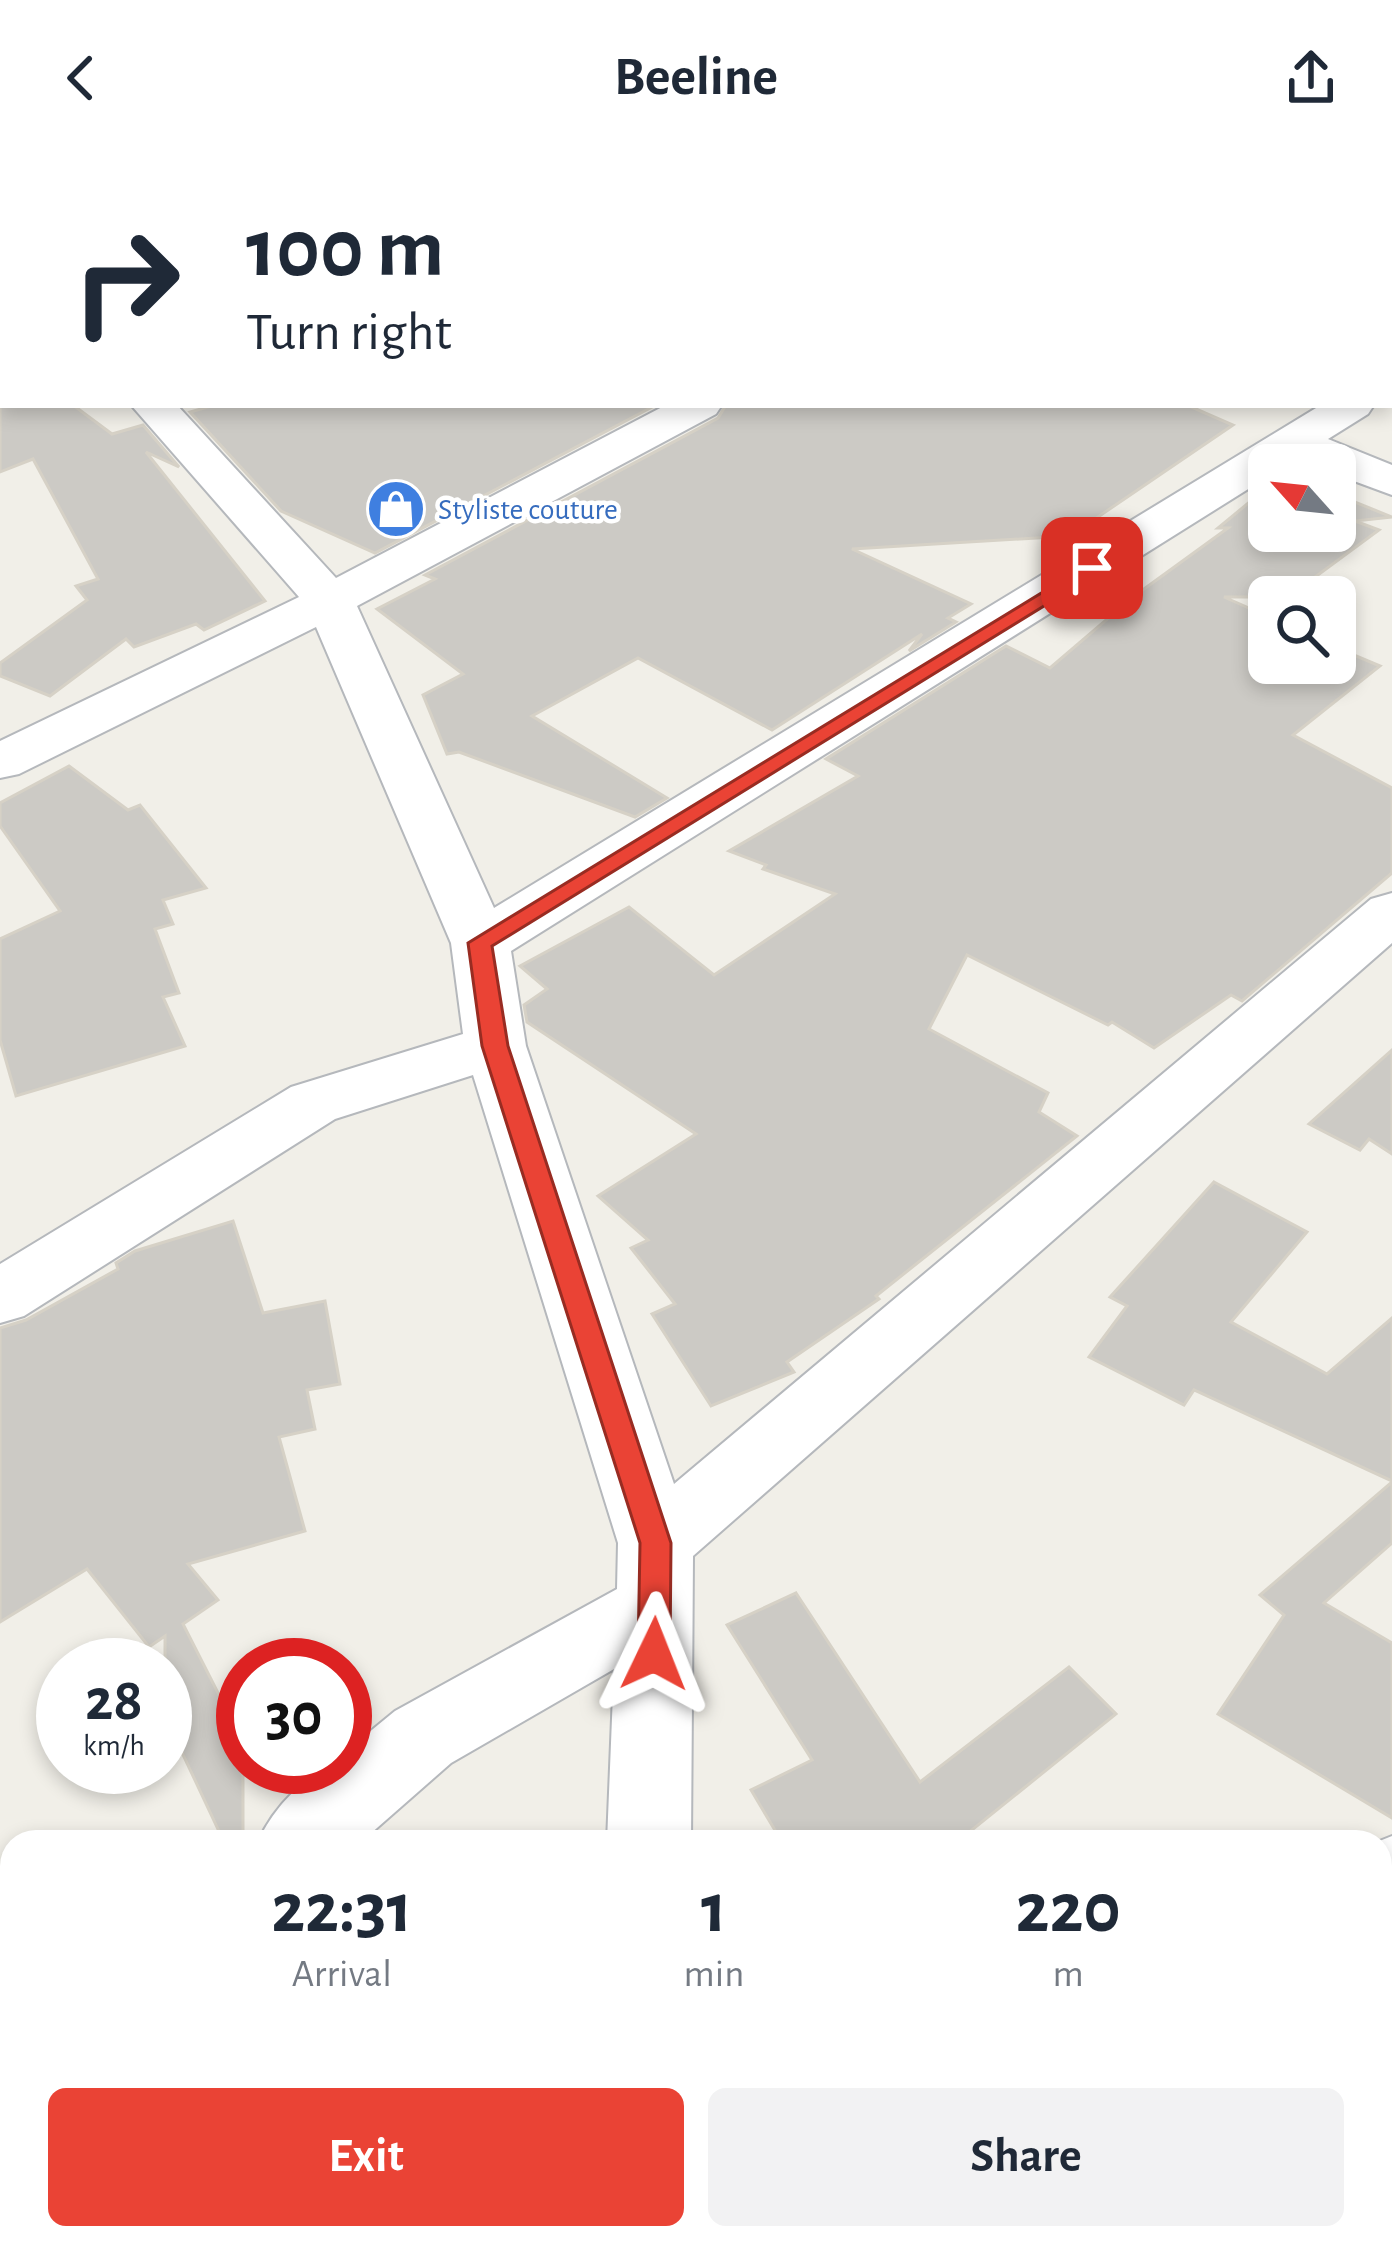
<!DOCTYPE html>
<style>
:root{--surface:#fff;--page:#f2f2f3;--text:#1f2937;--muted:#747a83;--accent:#ea4335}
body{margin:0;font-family:"Alegreya Sans",sans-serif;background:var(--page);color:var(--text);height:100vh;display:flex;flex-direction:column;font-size:45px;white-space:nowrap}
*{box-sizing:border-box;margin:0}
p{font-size:39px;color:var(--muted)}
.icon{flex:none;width:66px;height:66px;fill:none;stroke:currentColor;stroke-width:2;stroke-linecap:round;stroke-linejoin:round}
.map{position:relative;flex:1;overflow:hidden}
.details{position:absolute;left:0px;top:1674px;width:1392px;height:420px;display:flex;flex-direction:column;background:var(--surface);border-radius:36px 36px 0 0;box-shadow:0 6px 18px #0003}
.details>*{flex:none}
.hud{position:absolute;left:0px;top:0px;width:1392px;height:252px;box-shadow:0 6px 18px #0003;background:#fff;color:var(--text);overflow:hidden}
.needle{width:78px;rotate:297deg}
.tools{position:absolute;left:1248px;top:288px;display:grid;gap:24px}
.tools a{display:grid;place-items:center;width:108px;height:108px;border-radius:18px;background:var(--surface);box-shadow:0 6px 18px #0003;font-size:60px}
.speed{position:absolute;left:36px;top:1482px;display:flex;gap:24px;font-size:60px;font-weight:700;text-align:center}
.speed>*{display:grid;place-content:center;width:156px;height:156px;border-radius:50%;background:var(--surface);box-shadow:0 6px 18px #0003;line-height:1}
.speed small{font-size:30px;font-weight:400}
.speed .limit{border:18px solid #d22;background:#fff;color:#111}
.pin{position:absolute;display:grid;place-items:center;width:102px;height:102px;color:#fff;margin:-51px;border-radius:24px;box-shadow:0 6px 18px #0006}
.me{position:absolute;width:132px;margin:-66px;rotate:2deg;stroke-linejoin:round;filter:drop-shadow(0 0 9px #0008)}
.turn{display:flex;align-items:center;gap:42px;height:252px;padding:0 48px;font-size:54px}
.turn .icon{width:156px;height:156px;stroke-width:2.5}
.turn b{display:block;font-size:84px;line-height:102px}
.eta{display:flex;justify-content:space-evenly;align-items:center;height:204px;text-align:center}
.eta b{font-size:72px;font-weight:700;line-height:84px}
.cta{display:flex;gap:24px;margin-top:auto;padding:24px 48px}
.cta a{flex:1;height:138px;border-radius:18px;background:var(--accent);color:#fff;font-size:48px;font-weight:700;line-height:138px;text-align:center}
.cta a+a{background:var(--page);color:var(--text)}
header{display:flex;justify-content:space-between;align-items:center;height:156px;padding:0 48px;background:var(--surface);font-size:54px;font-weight:700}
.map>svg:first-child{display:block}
.building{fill:#cccac5;stroke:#d6d1c6;stroke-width:3}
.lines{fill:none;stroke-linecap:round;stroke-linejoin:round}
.minor-casing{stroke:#b5b8bc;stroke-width:4}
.minor{fill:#fff;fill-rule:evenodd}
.route{fill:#ea4335;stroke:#982c22;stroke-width:3}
.labels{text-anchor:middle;stroke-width:9;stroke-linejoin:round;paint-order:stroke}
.far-shop-label{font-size:30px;fill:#366cbe;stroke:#fff;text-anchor:start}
</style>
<header><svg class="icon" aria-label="back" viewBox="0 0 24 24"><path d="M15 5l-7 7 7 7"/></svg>Beeline<svg class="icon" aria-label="share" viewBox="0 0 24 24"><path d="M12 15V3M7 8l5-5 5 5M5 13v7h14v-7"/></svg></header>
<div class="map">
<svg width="1392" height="2094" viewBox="0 0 1392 2094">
<rect width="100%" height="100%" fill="#f1efe8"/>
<g class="building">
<path d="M 0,249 L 73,249 L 112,278 L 143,269 L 179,311 L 146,296 L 265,445 L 204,474 L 196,468 L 134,491 L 126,483 L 50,540 L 0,520 L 0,507 L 87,444 L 76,430 L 98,423 L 33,303 L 0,316 Z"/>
<path d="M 215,249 L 656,249 L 375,397 L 281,355 L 190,256 Z"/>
<path d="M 726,249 L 1187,249 L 1233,269 L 1070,380 L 852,393 L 971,448 L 948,462 L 956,466 L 909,495 L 922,478 L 772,574 L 638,502 L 532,560 L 667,642 L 635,661 L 459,596 L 447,598 L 423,539 L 463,518 L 377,453 L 435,423 L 425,419 L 718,262 Z"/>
<path d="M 1269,330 L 1269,375 L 1335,375 L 1335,338 L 1392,361 L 1355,365 L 1379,374 L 1288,441 L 1224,441 L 1269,461 L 1269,507 L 1335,507 L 1335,491 L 1380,510 L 1293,579 L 1392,632 L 1392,717 L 1242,845 L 1231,839 L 1154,892 L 1112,866 L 1108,869 L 967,799 L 929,873 L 1048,937 L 1039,956 L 1077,980 L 876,1140 L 879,1143 L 787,1206 L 794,1216 L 711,1250 L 652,1158 L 675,1148 L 631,1092 L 648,1084 L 598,1040 L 696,978 L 527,866 L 524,849 L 547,833 L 520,810 L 629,751 L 714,819 L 835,738 L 763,713 L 766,709 L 729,695 L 858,620 L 826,603 L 1006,490 L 1050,512 L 1133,441 L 1228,372 L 1218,372 Z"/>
<path d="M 69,610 L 128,654 L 140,649 L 206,732 L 163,744 L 173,768 L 155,773 L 179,837 L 163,841 L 185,890 L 16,940 L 0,884 L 0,783 L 60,755 L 0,670 L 0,647 Z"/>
<path d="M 1392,894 L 1392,998 L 1369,983 L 1360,994 L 1309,968 Z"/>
<path d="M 1214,1026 L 1307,1076 L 1231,1166 L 1327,1218 L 1392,1162 L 1392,1325 L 1194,1234 L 1184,1249 L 1089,1201 L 1127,1150 L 1110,1141 Z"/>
<path d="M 233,1065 L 263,1157 L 325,1145 L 340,1228 L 307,1234 L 315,1273 L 279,1281 L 305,1375 L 188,1408 L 218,1444 L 183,1468 L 243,1586 L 243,1686 L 224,1686 L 178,1588 L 165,1595 L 165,1480 L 149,1491 L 87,1413 L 0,1466 L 0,1172 L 26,1164 L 118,1113 L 116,1107 L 135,1095 Z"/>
<path d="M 1392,1326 L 1392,1387 L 1324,1447 L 1392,1487 L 1392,1662 L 1218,1558 L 1284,1459 L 1260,1439 Z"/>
<path d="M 796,1437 L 920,1626 L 1069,1511 L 1116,1558 L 957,1686 L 782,1686 L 751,1634 L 812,1604 L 727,1469 Z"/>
</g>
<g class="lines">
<defs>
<g id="minor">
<path d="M 24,0 L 68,0 L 22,3 Z"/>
<path d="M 600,0 L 643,0 L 598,3 Z"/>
<path d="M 1148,0 L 1190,0 L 1146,3 Z"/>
<path d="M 1389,66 L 1392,67 L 1392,91 L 1389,90 Z"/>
<rect x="0" y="119" width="3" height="27"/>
<path d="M 131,249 L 177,249 L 336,422 L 666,249 L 722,249 L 716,258 L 357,450 L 494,752 L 1321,249 L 1374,249 L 1368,258 L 1328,283 L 1392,309 L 1392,339 L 1335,318 L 1335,309 L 1313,309 L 1297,303 L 1287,309 L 1269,309 L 1269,320 L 511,795 L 526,890 L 674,1328 L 1371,743 L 1392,737 L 1392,787 L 693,1400 L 691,1686 L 607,1686 L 614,1513 L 451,1607 L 361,1686 L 258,1686 C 272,1654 308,1611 345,1611 L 345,1596 L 395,1555 L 617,1433 L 618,1387 L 473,919 L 335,963 L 24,1160 L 0,1167 L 0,1108 L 291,931 L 463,878 L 451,787 L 316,471 L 19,618 L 0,622 L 0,585 L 299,441 Z"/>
<path d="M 1392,1680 L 1392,1767 L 1380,1771 L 1377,1686 Z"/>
<path d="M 12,1888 L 12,1983 L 0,1988 L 0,1893 Z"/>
<path d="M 625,2082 L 727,2082 L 732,2094 L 630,2094 Z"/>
<path d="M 917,2082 L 1020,2082 L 1015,2094 L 912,2094 Z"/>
</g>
</defs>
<use href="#minor" class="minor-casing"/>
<use href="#minor" class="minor"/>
</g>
<path class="route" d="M 1092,406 L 1102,412 L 1099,416 L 492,790 L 508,890 L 671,1387 L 670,1498 L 665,1508 L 654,1512 L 642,1508 L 638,1498 L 640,1387 L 482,890 L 468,787 Z"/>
<defs>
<symbol id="shop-disc" viewBox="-11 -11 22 22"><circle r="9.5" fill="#3f7fe0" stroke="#fff"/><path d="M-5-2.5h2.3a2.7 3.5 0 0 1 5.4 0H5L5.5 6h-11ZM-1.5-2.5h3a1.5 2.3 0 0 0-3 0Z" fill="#fff"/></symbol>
</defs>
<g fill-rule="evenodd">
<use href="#shop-disc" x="363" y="320" width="66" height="66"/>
</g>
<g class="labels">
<g class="far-shop-label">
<text x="438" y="363">Styliste couture</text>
</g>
</g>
</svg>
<div class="tools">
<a><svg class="needle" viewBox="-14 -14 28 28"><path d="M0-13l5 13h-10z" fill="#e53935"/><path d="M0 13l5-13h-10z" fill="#747a83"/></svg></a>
<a><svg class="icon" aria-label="search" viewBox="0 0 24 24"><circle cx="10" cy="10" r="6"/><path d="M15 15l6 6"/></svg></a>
</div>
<div class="speed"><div>28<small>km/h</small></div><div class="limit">30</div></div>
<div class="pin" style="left:1092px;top:412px;background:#d93025"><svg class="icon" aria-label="arrive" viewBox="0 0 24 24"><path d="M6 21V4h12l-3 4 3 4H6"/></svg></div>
<svg class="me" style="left:654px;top:1498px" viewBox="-20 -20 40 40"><path d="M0-17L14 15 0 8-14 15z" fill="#ea4335" stroke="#fff" stroke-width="4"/></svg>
<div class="hud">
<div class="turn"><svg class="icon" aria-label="right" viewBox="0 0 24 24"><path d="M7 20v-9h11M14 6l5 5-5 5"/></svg><div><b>100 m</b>Turn right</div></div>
</div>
<section class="details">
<div class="eta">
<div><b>22:31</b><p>Arrival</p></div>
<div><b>1</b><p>min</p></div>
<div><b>220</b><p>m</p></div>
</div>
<div class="cta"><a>Exit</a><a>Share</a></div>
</section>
</div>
